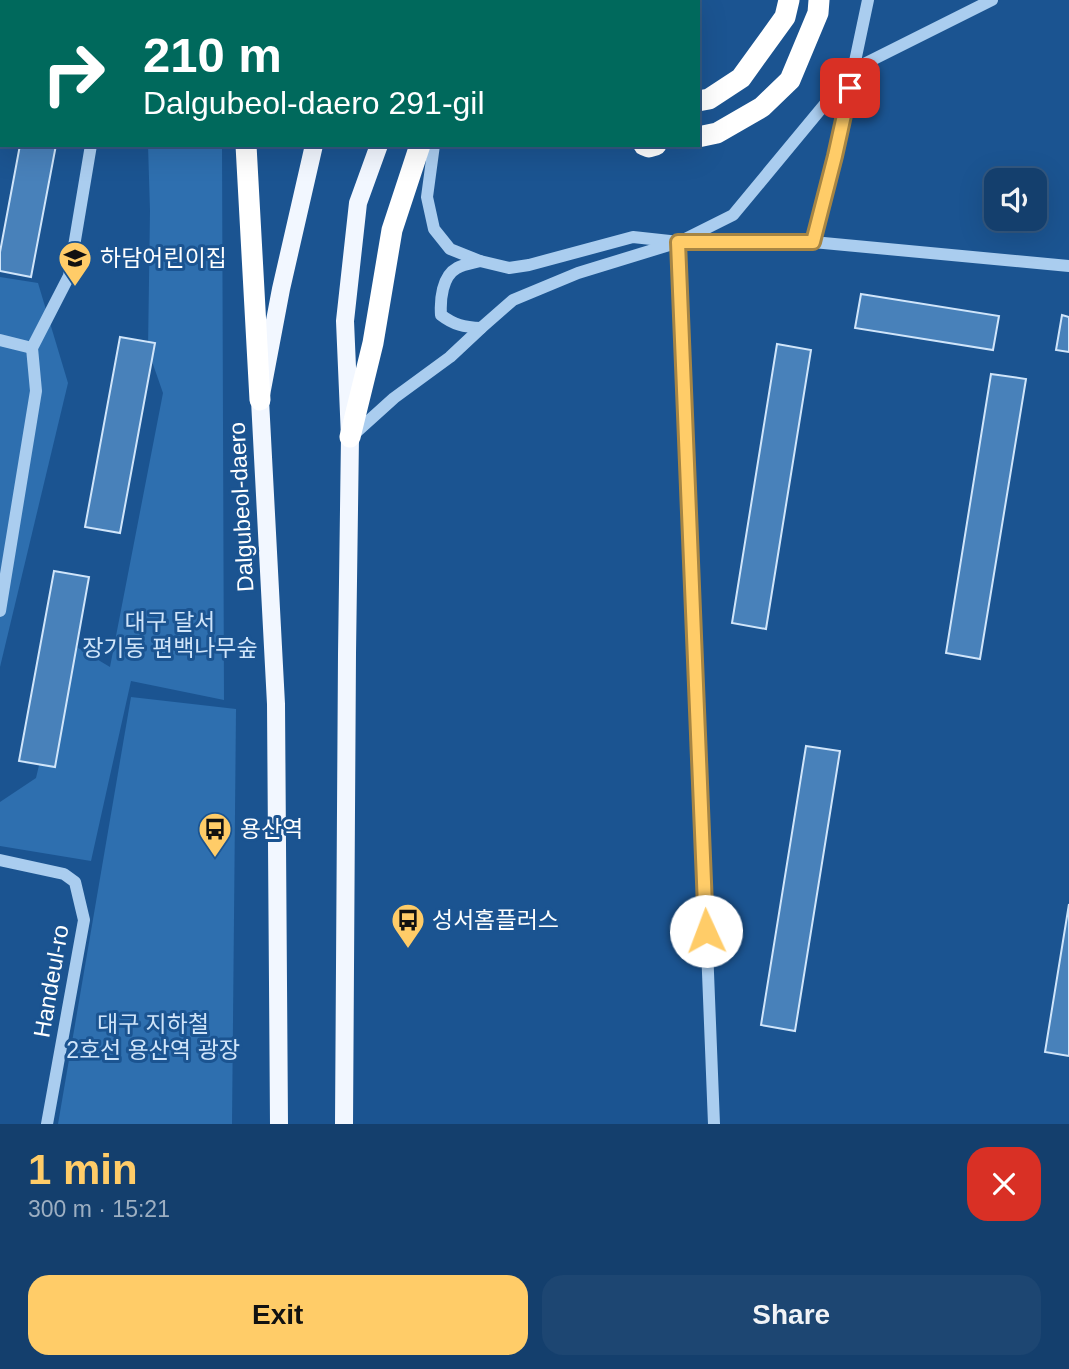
<!DOCTYPE html>
<meta charset="utf-8">
<style>
:root{--surface:#143f6d;--page:#1d4672;--text:#f1f3f6;--muted:#9dafc2;--line:#335880;--accent:#ffcc68}
body{margin:0;font-family:Helvetica,"Noto Sans KR",sans-serif;background:var(--page);color:var(--text);height:100vh;display:flex;flex-direction:column;font-size:26px;white-space:nowrap}
*{box-sizing:border-box;margin:0}
p{font-size:23px;color:var(--muted)}
.icon{flex:none;width:38px;height:38px;fill:none;stroke:currentColor;stroke-width:2;stroke-linecap:round;stroke-linejoin:round}
.map{position:relative;height:1124px;overflow:hidden}
.details{display:flex;flex-direction:column;background:var(--surface);flex:1}
.details>*{flex:none}
.top-card{position:absolute;left:0px;top:0px;width:700px;height:147px;box-shadow:0 7px 28px #0002,0 0 0 2px var(--line);background:#00695c;color:#fff;overflow:hidden}
.tools{position:absolute;left:984px;top:168px;display:grid;gap:14px}
.tools a{display:grid;place-items:center;width:63px;height:63px;border-radius:14px;background:var(--surface);box-shadow:0 7px 28px #0002,0 0 0 2px var(--line);font-size:35px}
.pin{position:absolute;display:grid;place-items:center;width:60px;height:60px;color:#fff;margin:-30px;border-radius:14px;box-shadow:0 4px 10px #0006}
.me{position:absolute;width:77px;margin:-38px;rotate:358deg;stroke-linejoin:round;filter:drop-shadow(0 0 5px #0008)}
.turn{display:flex;align-items:center;gap:24px;height:147px;padding:0 28px;font-size:32px}
.turn .icon{width:91px;height:91px;stroke-width:2.5}
.turn b{display:block;font-size:49px;line-height:60px}
.round{display:grid;place-items:center;flex:none;width:74px;height:74px;border-radius:21px;background:var(--page)}
.headline{display:flex;align-items:center;justify-content:space-between;height:119px;padding:0 28px}
h1{font-size:42px;font-weight:800;line-height:52px;color:var(--accent)}
.action{display:flex;gap:14px;margin-top:auto;padding:14px 28px}
.action a{flex:1;height:80px;border-radius:21px;background:var(--accent);color:#111;font-size:28px;font-weight:800;line-height:80px;text-align:center}
.action a+a{background:var(--page);color:var(--text)}
.map>svg:first-child{display:block}
.green{fill:#2e6faf}
.building{fill:#4881ba;stroke:#d0e5fa;stroke-width:2}
.lines{fill:none;stroke-linecap:round;stroke-linejoin:round}
.minor{stroke:#aacdef;stroke-width:12}
.major{stroke:#f2f7ff;stroke-width:18}
.highway{stroke:#fff;stroke-width:21}
.route-casing{stroke:#a68544;stroke-width:18}
.route{stroke:#ffcc68;stroke-width:12}
.labels{text-anchor:middle;stroke-width:6;stroke-linejoin:round;paint-order:stroke}
.poi-label{font-size:23px;fill:#fff;stroke:#1b5491;text-anchor:start}
.street-label{font-size:23px;fill:#fff;stroke:#1b5491}
.park-label{font-size:23px;fill:#d0e5fa;stroke:#1b5491}
</style>
<div class="map">
<svg width="1069" height="1124" viewBox="0 0 1069 1124">
<rect width="100%" height="100%" fill="#1b5491"/>
<g class="green">
<path d="M 148,145 L 222,145 L 224,700 L 131,681 L 91,861 L 0,846 L 0,802 L 36,778 L 68,642 L 110,667 L 163,393 L 148,350 L 150,211 Z"/>
<path d="M 0,277 L 38,283 L 68,383 L 0,667 Z"/>
<path d="M 131,697 L 236,709 L 232,1124 L 58,1124 Z"/>
</g>
<g class="building">
<path d="M 20,145 L 56,145 L 31,277 L 0,271 L 0,252 Z"/>
<path d="M 861,294 L 999,316 L 993,350 L 855,328 Z"/>
<path d="M 1062,315 L 1069,317 L 1069,352 L 1056,350 Z"/>
<path d="M 120,337 L 155,343 L 120,533 L 85,527 Z"/>
<path d="M 777,344 L 811,350 L 766,629 L 732,623 Z"/>
<path d="M 991,374 L 1026,379 L 980,659 L 946,653 Z"/>
<path d="M 54,571 L 89,577 L 55,767 L 19,761 Z"/>
<path d="M 806,746 L 840,751 L 795,1031 L 761,1025 Z"/>
<path d="M 1069,904 L 1069,1056 L 1045,1052 Z"/>
</g>
<g class="lines">
<g class="minor">
<path d="M 434,145 L 427,197 L 434,229 L 450,249 L 480,261 L 509,268 L 529,265 L 633,237 L 679,242 L 813,242 L 1069,266"/>
<path d="M 679,242 L 714,1124"/>
<path d="M 813,242 L 835,156 L 868,0"/>
<path d="M 480,261 C 473,263 464,264 457,268 C 442,276 440,300 441,315 C 454,325 464,327 481,328"/>
<path d="M 0,340 L 32,348"/>
<path d="M 353,435 L 394,398 L 450,357 L 481,328 L 513,300 L 578,273 L 679,242 L 733,215 L 854,69 L 992,0"/>
<path d="M 0,611 L 36,391 L 32,348 L 69,276 L 91,145"/>
<path d="M 0,860 L 64,874 L 75,882 L 84,920 L 47,1124"/>
</g>
<g class="major">
<path d="M 367,2 L 368,0"/>
<path d="M 441,2 L 442,0"/>
<path d="M 279,1124 L 276,704 L 260,400 L 281,289 L 314,145"/>
<path d="M 344,1124 L 347,654 L 350,437 L 345,321 L 358,203 L 379,145"/>
</g>
<g class="highway">
<path d="M 225,0 L 226,2"/>
<path d="M 426,0 L 428,2"/>
<path d="M 466,0 L 467,2"/>
<path d="M 499,2 L 500,0"/>
<path d="M 698,101 L 709,99 L 741,78 L 785,17 L 789,0"/>
<path d="M 698,137 L 717,133 L 762,107 L 790,80 L 818,13 L 819,0"/>
<path d="M 246,145 L 260,400"/>
<path d="M 644,145 L 649,147 L 656,145"/>
<path d="M 350,437 L 373,343 L 392,230 L 420,145"/>
</g>
</g>
<g class="lines">
<defs>
<path id="route" d="M 706,931 L 678,242 L 813,242 L 835,156 L 850,88"/>
</defs>
<use href="#route" class="route-casing"/>
<use href="#route" class="route"/>
</g>
<defs>
<symbol id="school-pin" viewBox="-11 -11 22 30"><path d="M0 17L-7.5 6A9.5 9.5 0 1 1 7.5 6Z" fill="#ffcc68" stroke="#1b5491"/><path d="M0-5L7-2L0 1L-7-2ZM-4 1L0 2.5L4 1V4Q0 6-4 4Z" fill="#111"/></symbol>
<symbol id="bus-pin" viewBox="-11 -11 22 30"><path d="M0 17L-7.5 6A9.5 9.5 0 1 1 7.5 6Z" fill="#ffcc68" stroke="#1b5491"/><path d="M-5-6H5V4H4V6H2V4H-2V6H-4V4H-5ZM-3.5-4V0h7V-4ZM-3.5 1.2v1.5H-2V1.2ZM2 1.2v1.5H3.5V1.2Z" fill="#111"/></symbol>
</defs>
<g fill-rule="evenodd">
<use href="#school-pin" x="56" y="239" width="38" height="52"/>
<use href="#bus-pin" x="196" y="810" width="38" height="52"/>
<use href="#bus-pin" x="389" y="901" width="38" height="52"/>
</g>
<g class="labels">
<g class="poi-label">
<text x="100" y="266">하담어린이집</text>
<text x="240" y="837">용산역</text>
<text x="432" y="928">성서홈플러스</text>
</g>
<g class="street-label">
<text transform="translate(241 507) rotate(-93)" y="8">Dalgubeol-daero</text>
<text transform="translate(51 981) rotate(-80)" y="8">Handeul-ro</text>
</g>
<g class="park-label">
<text x="170" y="630">대구 달서<tspan x="170" dy="26">장기동 편백나무숲</tspan></text>
<text x="153" y="1032">대구 지하철<tspan x="153" dy="26">2호선 용산역 광장</tspan></text>
</g>
</g>
</svg>
<div class="tools">
<a><svg class="icon" aria-label="sound" viewBox="0 0 24 24"><path d="M4 9h4l5-4v14l-5-4H4zM17 9q2 3 0 6"/></svg></a>
</div>
<div class="pin" style="left:850px;top:88px;background:#d93025"><svg class="icon" aria-label="arrive" viewBox="0 0 24 24"><path d="M6 21V4h12l-3 4 3 4H6"/></svg></div>
<svg class="me" style="left:706px;top:931px" viewBox="-20 -20 40 40"><circle r="19" fill="#fff"/><path d="M0-13L10 11 0 6-10 11z" fill="#ffcc68"/></svg>
<div class="top-card">
<div class="turn"><svg class="icon" aria-label="right" viewBox="0 0 24 24"><path d="M7 20v-9h11M14 6l5 5-5 5"/></svg><div><b>210 m</b>Dalgubeol-daero 291-gil</div></div>
</div>
</div>
<section class="details">
<div class="headline"><div><h1>1 min</h1><p>300 m · 15:21</p></div><a class="round" style="background:#d93025;color:#fff"><svg class="icon" aria-label="close" viewBox="0 0 24 24"><path d="M6 6l12 12M18 6L6 18"/></svg></a></div>
<div class="action"><a>Exit</a><a>Share</a></div>
</section>
